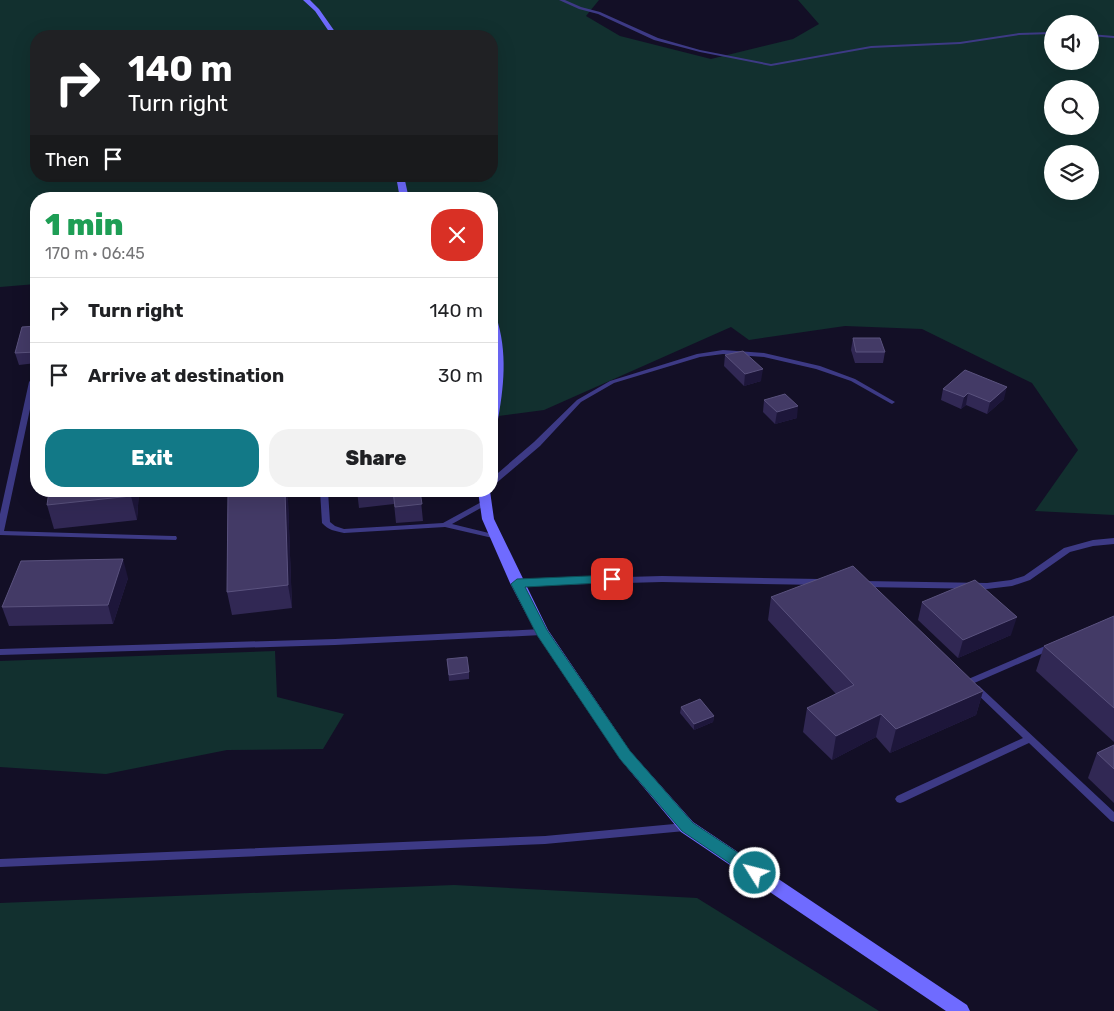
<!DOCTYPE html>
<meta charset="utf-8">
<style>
:root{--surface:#fff;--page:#f2f2f2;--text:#202124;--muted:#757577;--line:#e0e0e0;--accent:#127987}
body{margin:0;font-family:Rubik,sans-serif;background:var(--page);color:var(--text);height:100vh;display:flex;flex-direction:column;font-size:19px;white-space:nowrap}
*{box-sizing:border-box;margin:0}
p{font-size:16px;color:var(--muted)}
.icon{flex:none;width:28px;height:28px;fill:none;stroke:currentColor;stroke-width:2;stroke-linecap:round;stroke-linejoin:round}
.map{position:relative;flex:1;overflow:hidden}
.details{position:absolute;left:30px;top:192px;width:468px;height:305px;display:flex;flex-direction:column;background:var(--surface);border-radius:20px;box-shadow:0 5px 20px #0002}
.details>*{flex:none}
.guide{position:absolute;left:30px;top:30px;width:468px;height:152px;border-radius:20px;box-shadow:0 5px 20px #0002;background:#202124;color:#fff;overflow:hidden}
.tools{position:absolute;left:1044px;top:15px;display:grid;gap:10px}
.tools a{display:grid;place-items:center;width:55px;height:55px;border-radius:50%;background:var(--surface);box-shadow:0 5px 20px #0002;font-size:25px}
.pin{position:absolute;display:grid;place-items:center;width:42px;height:42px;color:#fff;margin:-21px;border-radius:10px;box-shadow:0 2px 8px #0006}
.me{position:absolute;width:55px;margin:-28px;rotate:306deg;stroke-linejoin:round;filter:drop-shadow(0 0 4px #0008)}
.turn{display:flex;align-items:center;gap:18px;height:105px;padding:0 15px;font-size:22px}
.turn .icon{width:65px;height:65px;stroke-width:2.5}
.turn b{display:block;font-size:35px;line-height:42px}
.then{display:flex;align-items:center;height:48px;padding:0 15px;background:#0003;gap:10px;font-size:19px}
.round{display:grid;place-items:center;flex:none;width:52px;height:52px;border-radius:20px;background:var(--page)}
.overview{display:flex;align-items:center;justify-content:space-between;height:85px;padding:0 15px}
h1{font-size:30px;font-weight:800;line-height:38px;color:#1e9e55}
.button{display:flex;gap:10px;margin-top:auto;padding:10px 15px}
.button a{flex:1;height:58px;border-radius:20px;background:var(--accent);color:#fff;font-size:20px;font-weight:800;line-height:58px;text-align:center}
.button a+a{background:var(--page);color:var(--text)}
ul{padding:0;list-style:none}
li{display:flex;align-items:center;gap:15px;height:65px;padding:0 15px;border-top:1px solid var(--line)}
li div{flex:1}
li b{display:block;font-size:19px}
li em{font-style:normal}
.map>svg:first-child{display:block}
.green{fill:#12302f;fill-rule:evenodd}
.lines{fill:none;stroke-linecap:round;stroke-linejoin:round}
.lane{fill:#3d3a85;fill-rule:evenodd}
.secondary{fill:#6f6bff;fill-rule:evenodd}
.wall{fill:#312854}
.shaded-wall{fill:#1d163a}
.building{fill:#433a66;stroke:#5a527e}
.route{fill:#127987;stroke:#0c4f58}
</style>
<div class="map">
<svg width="1114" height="1011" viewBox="0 0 1114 1011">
<rect width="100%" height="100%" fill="#130f26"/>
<g class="green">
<path d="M 0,0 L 599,0 L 586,16 L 620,36 L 711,59 L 793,39 L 819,24 L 798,0 L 1114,0 L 1114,515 L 1035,511 L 1078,450 L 1032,383 L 922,329 L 845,326 L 749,340 L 731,327 L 544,410 L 491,417 L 491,199 L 36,199 L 36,284 L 0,287 ZM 1052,24 L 1090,24 L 1090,61 L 1052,61 ZM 36,36 L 491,36 L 491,176 L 36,176 ZM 1052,89 L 1090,89 L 1090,126 L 1052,126 ZM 1052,154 L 1090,154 L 1090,191 L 1052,191 Z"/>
<path d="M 275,651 L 277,697 L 344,714 L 323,749 L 227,750 L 106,774 L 0,767 L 0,661 Z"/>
<path d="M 454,885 L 697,898 L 879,1011 L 0,1011 L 0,903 Z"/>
</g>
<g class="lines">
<g class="lane">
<path d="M 559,0 L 565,0 L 581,7 L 600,12 L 658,38 L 700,50 L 771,64 L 871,46 L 960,42 L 1019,33 L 1052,32 L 1052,34 L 1019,35 L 960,44 L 871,48 L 771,66 L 700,52 L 654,40 L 598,14 L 579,9 Z"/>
<path d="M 1090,34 L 1114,36 L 1114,38 L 1090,36 Z"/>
<path d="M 723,350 L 764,353 L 820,366 L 855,379 L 895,402 L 892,404 L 890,403 L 851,381 L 816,369 L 764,357 L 723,354 L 700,357 L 614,383 L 581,402 L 540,446 L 494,485 L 491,485 L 491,479 L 534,442 L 577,400 L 610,381 L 697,354 Z"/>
<path d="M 36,375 L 36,381 L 4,531 L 173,536 L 176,536 L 177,538 L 176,540 L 0,535 L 0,514 L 29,382 L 34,376 Z"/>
<path d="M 320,491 L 328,491 L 330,522 L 335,526 L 344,529 L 443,523 L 485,500 L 489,502 L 488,504 L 452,524 L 497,535 L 501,537 L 497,539 L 445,527 L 344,533 C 335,531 328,530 322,523 Z"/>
<path d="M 1114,538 L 1114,544 L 1093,546 L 1070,552 L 1030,580 L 1012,586 L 987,589 L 864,587 L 860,584 L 864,581 L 987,583 L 1011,580 L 1024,576 L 1064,548 L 1093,540 Z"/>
<path d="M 662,576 L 820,579 L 824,582 L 820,585 L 662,582 L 517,586 L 513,583 L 517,580 Z"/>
<path d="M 542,629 L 545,630 L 546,632 L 545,634 L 542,635 L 335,645 L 0,655 L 0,649 L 335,639 Z"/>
<path d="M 1052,643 L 1055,644 L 1056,646 L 1055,648 L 972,684 L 966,684 L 965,682 L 966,680 Z"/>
<path d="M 976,685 L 979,686 L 1114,812 L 1114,822 L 1111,821 L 1029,743 L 903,802 L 900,803 L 897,802 L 895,799 L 897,796 L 1023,738 L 973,690 L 972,688 L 973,686 Z"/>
<path d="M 685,823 L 688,824 L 690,827 L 688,830 L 685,831 L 545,844 L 0,867 L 0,859 L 545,836 Z"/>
</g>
<g class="secondary">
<path d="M 303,0 L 310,0 L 319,9 L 338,36 L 332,36 L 315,11 Z"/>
<path d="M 396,176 L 404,176 L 409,199 L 400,199 Z"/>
<path d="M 491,313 L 496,316 C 508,353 504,387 497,425 L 491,428 L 494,357 Z"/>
<path d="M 478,491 L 490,491 L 494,519 L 548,630 L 630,751 L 693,822 L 967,1005 L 970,1011 L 946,1011 L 681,832 L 620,759 L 537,635 L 510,583 L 482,519 Z"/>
</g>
</g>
<g class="wall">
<path d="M 36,326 L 36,363 L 19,365 L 15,353 Z"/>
<path d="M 853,338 L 885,352 L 883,363 L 855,363 L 851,350 Z"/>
<path d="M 725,355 L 761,381 L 744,386 L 724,366 Z"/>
<path d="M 943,389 L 1004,399 L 987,414 L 966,405 L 961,409 L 941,400 Z"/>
<path d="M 764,400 L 797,418 L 775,424 L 763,412 Z"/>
<path d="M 139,491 L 137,520 L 54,529 L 47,505 Z"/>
<path d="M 226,491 L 286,491 L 288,501 L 292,608 L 232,615 L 227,592 L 228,497 L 227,497 Z"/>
<path d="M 357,491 L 420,491 L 423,521 L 396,523 L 394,504 L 359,508 Z"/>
<path d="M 128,578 L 113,624 L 9,626 L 2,607 Z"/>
<path d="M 771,597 L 983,691 L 976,715 L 890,753 L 876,737 L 832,760 L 803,732 L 807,708 L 836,694 L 768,620 Z"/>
<path d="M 922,602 L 1011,635 L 958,658 L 918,620 Z"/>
<path d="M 1114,616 L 1114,742 L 1036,671 L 1044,646 Z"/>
<path d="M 447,659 L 469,672 L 469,679 L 449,681 Z"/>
<path d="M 681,707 L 714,716 L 713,722 L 694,730 L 680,713 Z"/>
<path d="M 1114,745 L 1114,803 L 1088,778 L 1097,753 Z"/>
</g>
<g class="shaded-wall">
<path d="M 763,369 L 761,381 L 744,386 L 745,374 Z"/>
<path d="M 1007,387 L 1004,399 L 987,414 L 990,402 Z"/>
<path d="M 968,393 L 966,405 L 961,409 L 964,397 Z"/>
<path d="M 798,406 L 797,418 L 775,424 L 777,412 Z"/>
<path d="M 131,491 L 139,491 L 137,520 L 131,496 Z"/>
<path d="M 285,491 L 286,491 L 288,501 L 292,608 L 288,585 Z"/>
<path d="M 123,559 L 128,578 L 113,624 L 108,605 Z"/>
<path d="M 1017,617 L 1011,635 L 958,658 L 963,640 Z"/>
<path d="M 983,691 L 976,715 L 890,753 L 896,729 Z"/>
<path d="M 881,714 L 876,737 L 832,760 L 836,736 Z"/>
<path d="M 714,716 L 713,722 L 694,730 L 694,724 Z"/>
</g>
<g class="building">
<path d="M 36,326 L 36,352 L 15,353 L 22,327 Z"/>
<path d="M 853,338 L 880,338 L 885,352 L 856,352 Z"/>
<path d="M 743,351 L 763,369 L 745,374 L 725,355 Z"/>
<path d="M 965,370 L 1007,387 L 990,402 L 968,393 L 964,397 L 943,389 Z"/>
<path d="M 785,394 L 798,406 L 777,412 L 764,400 Z"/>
<path d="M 49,491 L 131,491 L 131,496 L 47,505 Z"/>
<path d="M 228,491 L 285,491 L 288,585 L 227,592 Z"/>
<path d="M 393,491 L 420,491 L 422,504 L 395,507 Z"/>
<path d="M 123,559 L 108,605 L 2,607 L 21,561 Z"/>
<path d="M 853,566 L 983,691 L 896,729 L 881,714 L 836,736 L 807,708 L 854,685 L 771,597 Z"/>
<path d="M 975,580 L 1017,617 L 963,640 L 922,602 Z"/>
<path d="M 1114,616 L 1114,708 L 1044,646 Z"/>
<path d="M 467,657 L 469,672 L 449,675 L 447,659 Z"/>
<path d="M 700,699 L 714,716 L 694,724 L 681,707 Z"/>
<path d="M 1114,745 L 1114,769 L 1097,753 Z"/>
</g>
<path class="route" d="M 612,575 L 618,579 L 617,582 L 525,587 L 547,630 L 630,751 L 693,823 L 761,868 L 763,873 L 761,877 L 755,879 L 750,877 L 682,831 L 620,759 L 537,635 L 511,584 L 517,579 Z"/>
</svg>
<div class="tools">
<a><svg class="icon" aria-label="sound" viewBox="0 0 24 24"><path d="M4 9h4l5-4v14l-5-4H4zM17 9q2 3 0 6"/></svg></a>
<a><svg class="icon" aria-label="search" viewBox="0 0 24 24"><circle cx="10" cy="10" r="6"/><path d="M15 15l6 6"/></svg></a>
<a><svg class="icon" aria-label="layers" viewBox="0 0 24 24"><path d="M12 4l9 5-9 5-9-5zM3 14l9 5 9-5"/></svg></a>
</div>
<div class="pin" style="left:612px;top:579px;background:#d93025"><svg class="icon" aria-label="arrive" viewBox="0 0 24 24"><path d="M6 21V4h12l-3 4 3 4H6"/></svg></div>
<svg class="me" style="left:755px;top:873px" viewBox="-20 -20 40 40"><circle r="17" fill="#127987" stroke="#fff" stroke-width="3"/><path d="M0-11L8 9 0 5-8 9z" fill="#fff"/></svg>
<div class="guide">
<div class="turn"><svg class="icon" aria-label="right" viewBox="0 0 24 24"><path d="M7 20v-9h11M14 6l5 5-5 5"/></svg><div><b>140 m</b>Turn right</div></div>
<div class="then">Then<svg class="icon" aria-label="arrive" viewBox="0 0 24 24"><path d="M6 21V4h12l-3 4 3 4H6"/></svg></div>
</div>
<section class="details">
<div class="overview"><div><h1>1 min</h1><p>170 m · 06:45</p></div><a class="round" style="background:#d93025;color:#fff"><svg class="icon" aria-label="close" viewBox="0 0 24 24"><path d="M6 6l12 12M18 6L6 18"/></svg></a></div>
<ul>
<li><svg class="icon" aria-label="right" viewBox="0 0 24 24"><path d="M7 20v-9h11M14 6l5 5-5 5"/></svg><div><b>Turn right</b></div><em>140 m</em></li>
<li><svg class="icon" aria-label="arrive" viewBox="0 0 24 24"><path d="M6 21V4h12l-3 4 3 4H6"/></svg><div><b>Arrive at destination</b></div><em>30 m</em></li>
</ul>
<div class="button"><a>Exit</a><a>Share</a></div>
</section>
</div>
